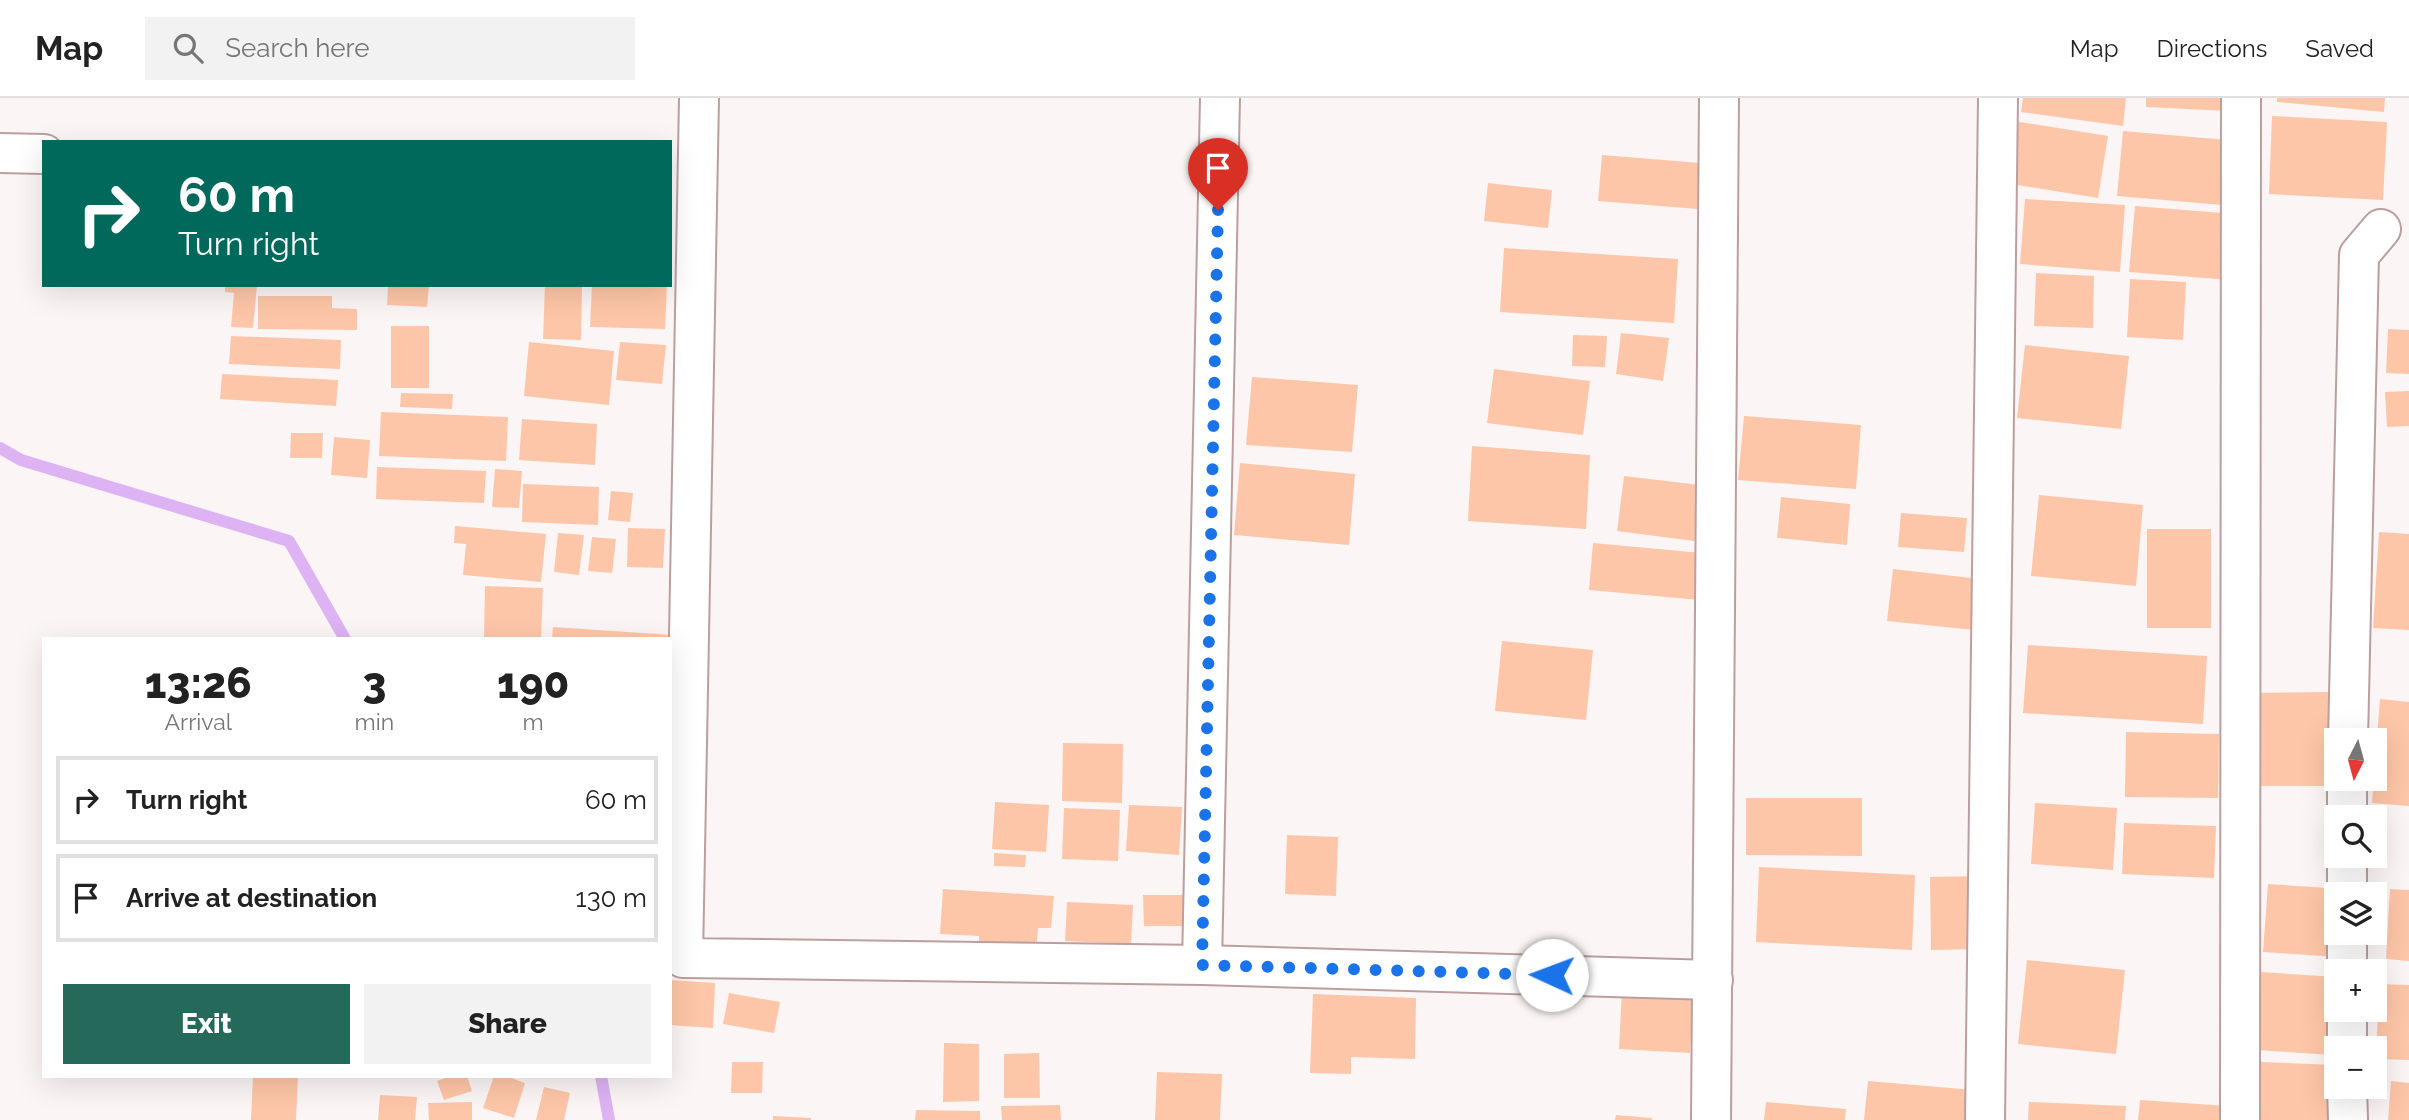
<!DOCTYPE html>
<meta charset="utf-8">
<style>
:root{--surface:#fff;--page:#f2f2f2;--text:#222;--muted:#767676;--line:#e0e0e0;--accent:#25695b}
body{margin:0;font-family:Raleway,sans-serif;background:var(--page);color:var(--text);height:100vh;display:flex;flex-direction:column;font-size:26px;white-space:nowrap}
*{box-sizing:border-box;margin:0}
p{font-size:23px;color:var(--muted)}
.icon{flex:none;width:38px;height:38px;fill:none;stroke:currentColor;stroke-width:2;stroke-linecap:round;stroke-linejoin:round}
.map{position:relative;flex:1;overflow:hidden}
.sheet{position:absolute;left:42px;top:539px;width:630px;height:441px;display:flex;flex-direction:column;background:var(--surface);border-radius:0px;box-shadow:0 7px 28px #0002}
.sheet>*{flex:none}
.top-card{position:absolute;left:42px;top:42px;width:630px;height:147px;border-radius:0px;box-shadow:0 7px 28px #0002;background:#00695c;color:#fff;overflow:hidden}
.needle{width:46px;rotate:186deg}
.tools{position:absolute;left:2324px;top:630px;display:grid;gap:14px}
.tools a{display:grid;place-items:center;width:63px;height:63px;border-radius:0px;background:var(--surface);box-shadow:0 7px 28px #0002;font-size:35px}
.pin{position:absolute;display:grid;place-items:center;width:60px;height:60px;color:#fff;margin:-72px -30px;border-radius:50% 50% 50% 0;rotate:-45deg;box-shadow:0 0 7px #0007}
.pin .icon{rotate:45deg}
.me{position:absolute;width:77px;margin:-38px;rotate:272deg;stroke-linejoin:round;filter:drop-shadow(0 0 5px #0008)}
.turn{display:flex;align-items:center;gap:24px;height:147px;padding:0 21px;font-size:32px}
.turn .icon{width:91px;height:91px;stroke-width:2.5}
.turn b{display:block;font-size:49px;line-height:60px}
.eta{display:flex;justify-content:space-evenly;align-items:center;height:119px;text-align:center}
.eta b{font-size:42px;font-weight:800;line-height:49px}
.cta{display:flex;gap:14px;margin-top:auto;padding:14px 21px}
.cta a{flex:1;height:80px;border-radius:0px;background:var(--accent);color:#fff;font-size:28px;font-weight:800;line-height:80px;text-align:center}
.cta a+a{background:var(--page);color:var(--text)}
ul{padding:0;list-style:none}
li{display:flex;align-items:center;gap:21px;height:88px;margin:0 14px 10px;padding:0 7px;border:4px solid var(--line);border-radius:0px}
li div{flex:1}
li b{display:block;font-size:26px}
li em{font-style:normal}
header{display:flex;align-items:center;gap:42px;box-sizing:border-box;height:98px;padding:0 35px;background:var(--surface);border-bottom:2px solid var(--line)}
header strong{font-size:33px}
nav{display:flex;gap:38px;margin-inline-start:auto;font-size:24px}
.search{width:490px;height:63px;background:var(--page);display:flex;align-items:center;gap:18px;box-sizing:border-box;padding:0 24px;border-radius:0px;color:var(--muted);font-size:26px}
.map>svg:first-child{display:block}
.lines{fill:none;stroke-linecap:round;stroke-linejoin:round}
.stream{stroke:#ddb3f4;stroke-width:12}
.building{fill:#fec6a8}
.minor-casing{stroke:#bb9f9f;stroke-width:42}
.minor{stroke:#fff;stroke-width:38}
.route{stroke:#1a73e8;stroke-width:12;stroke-dasharray:0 21.6}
</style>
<header>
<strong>Map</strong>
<div class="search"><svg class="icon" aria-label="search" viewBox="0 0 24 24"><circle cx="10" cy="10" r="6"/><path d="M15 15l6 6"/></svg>Search here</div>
<nav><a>Map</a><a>Directions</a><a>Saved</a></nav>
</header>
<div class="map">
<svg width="2409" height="1022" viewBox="0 0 2409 1022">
<rect width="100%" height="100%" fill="#fcf5f5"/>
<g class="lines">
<g class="stream">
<path d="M 0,350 L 21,362 L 289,443 L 345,541"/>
<path d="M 601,978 L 609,1022"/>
</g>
</g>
<g class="building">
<path d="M 2023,0 L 2126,0 L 2123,28 L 2021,14 Z"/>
<path d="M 2146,0 L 2228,0 L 2228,13 L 2146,9 Z"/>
<path d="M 2277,0 L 2385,0 L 2384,14 L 2277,4 Z"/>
<path d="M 2272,18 L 2387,24 L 2383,102 L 2269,96 Z"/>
<path d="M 2014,23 L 2108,38 L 2098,100 L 2005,85 Z"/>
<path d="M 2123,33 L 2239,43 L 2234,108 L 2117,98 Z"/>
<path d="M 1602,57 L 1713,66 L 1710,112 L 1598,103 Z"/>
<path d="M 1488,85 L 1552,92 L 1548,130 L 1484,123 Z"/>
<path d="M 2025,101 L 2125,107 L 2120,174 L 2020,166 Z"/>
<path d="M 2135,108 L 2235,116 L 2230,182 L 2129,174 Z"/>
<path d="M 1504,150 L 1678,161 L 1674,225 L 1500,214 Z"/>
<path d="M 2036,175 L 2094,178 L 2093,230 L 2034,228 Z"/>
<path d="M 2130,181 L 2186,184 L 2183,242 L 2127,239 Z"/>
<path d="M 225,187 L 257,187 L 253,230 L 231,229 L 234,195 L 225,194 Z"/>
<path d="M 388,187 L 429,187 L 427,209 L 387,207 Z"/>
<path d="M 545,187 L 582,187 L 581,242 L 543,241 Z"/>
<path d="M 592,187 L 667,187 L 665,231 L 590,229 Z"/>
<path d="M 258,198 L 332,198 L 332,210 L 357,211 L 357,232 L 258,231 Z"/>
<rect x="391" y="228" width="38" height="62"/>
<path d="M 2388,231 L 2409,232 L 2409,276 L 2386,275 Z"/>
<path d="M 1621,235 L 1669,240 L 1663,283 L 1616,276 Z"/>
<path d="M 1573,237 L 1607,238 L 1605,269 L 1572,268 Z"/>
<path d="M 231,238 L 341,242 L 340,271 L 229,266 Z"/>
<path d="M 529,244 L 614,253 L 609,307 L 524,298 Z"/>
<path d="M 620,244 L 666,247 L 662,286 L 616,282 Z"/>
<path d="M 2025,247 L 2129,258 L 2121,331 L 2017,320 Z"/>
<path d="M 1494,271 L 1590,283 L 1583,337 L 1487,325 Z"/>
<path d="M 222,276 L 338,282 L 336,308 L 220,301 Z"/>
<path d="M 1252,279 L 1358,287 L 1352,354 L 1246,347 Z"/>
<path d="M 2409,293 L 2409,328 L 2387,329 L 2385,294 Z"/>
<path d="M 401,295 L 453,296 L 452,311 L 400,309 Z"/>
<path d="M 381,314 L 508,319 L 506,363 L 379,358 Z"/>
<path d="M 1744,318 L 1861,327 L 1856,391 L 1738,382 Z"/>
<path d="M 522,321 L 597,326 L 595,367 L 519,362 Z"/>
<path d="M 291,335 L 323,335 L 322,360 L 290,360 Z"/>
<path d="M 334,339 L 370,342 L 367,380 L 331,377 Z"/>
<path d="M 1472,348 L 1590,357 L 1586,431 L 1468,423 Z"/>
<path d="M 1240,365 L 1355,376 L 1349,447 L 1234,437 Z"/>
<path d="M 377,369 L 486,373 L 484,405 L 376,401 Z"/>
<path d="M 495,371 L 522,373 L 519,410 L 492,409 Z"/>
<path d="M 1624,378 L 1709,388 L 1702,444 L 1617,433 Z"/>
<path d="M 523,386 L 599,389 L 598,427 L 522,424 Z"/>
<path d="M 611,393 L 633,395 L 630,424 L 608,422 Z"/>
<path d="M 2039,397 L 2143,407 L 2136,488 L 2031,478 Z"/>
<path d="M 1781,399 L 1850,406 L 1847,447 L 1777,440 Z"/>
<path d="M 1901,415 L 1967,420 L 1964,454 L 1898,449 Z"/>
<path d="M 455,428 L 546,436 L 541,484 L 463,477 L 466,446 L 454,445 Z"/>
<path d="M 628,430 L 665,431 L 663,470 L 627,469 Z"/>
<rect x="2147" y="431" width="64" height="99"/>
<path d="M 2379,434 L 2409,436 L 2409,532 L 2373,530 Z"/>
<path d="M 558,435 L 584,437 L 579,477 L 554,474 Z"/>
<path d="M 592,439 L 616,441 L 612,475 L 588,473 Z"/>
<path d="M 1593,445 L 1702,455 L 1699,502 L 1589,492 Z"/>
<path d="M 1893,471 L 1980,481 L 1974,532 L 1887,523 Z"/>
<path d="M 485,488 L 543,490 L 541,541 L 484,541 Z"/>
<path d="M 553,529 L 672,537 L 672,541 L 552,541 Z"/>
<path d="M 1502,543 L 1593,552 L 1586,622 L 1495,613 Z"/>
<path d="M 2028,547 L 2207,558 L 2203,626 L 2023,615 Z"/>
<path d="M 2333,594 L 2334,688 L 2258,688 L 2257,595 Z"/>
<path d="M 2380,601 L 2409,604 L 2409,708 L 2372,705 Z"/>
<path d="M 2126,634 L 2219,636 L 2218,700 L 2125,699 Z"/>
<path d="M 1063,645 L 1123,646 L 1122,705 L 1062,703 Z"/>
<path d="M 1746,700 L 1862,700 L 1862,758 L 1746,757 Z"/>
<path d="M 995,704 L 1049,707 L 1046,754 L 992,751 Z"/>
<path d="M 2035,705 L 2117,710 L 2113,772 L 2031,766 Z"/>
<path d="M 1129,707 L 1182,709 L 1179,757 L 1126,753 Z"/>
<path d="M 1064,710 L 1120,712 L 1118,763 L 1062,761 Z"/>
<path d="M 2124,725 L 2216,728 L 2214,780 L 2122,776 Z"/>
<path d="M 1287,737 L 1338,739 L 1336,798 L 1285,796 Z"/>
<path d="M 994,755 L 1026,757 L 1025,769 L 994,768 Z"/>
<path d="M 1759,769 L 1915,777 L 1912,852 L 1756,844 Z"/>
<path d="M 1982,778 L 1982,851 L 1931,852 L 1930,779 Z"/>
<path d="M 2268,786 L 2343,791 L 2336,796 L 2337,859 L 2263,854 Z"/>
<path d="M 943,791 L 1054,798 L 1051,830 L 1038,830 L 1036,854 L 979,851 L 979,838 L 940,836 Z"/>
<path d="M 2390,791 L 2409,792 L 2409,863 L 2386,861 Z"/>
<path d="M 1143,797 L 1183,797 L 1184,828 L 1144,828 Z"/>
<path d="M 1067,804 L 1133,807 L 1131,846 L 1065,843 Z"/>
<path d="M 2027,862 L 2125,872 L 2116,956 L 2018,946 Z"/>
<path d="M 2260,874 L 2336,879 L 2334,957 L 2255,952 Z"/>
<path d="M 670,882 L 715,885 L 713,930 L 670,927 Z"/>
<path d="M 2379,886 L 2409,887 L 2409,962 L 2376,961 Z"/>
<path d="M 1622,892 L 1693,896 L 1690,955 L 1619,951 Z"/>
<path d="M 729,895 L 780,904 L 774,935 L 723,926 Z"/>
<path d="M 1313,896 L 1416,900 L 1415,961 L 1351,959 L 1351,976 L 1310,975 Z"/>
<path d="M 944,945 L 979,946 L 979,1003 L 943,1004 Z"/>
<path d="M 1039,955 L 1040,1000 L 1004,1000 L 1004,956 Z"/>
<path d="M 732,964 L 763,964 L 762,995 L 731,995 Z"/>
<path d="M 2261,964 L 2336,967 L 2336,989 L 2342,1022 L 2259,1022 Z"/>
<path d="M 1157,974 L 1222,976 L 1220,1022 L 1155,1022 Z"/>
<path d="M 253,978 L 298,978 L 296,1022 L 251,1022 Z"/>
<path d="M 451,978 L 467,978 L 472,993 L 444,1002 L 437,983 Z"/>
<path d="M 494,978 L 506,978 L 525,985 L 514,1020 L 483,1010 Z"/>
<path d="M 1868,983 L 1974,992 L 1971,1022 L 1864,1022 Z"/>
<path d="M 2391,983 L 2409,985 L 2409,1022 L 2388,1022 Z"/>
<path d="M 544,989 L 570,995 L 564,1022 L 536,1022 Z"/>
<path d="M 380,997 L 417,999 L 415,1022 L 378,1022 Z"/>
<path d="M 2140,1002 L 2228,1008 L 2227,1022 L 2138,1022 Z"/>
<path d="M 472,1004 L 472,1022 L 429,1022 L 428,1005 Z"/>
<path d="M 1766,1004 L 1846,1011 L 1845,1022 L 1764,1022 Z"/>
<path d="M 2029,1004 L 2126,1008 L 2125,1022 L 2028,1022 Z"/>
<path d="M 1060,1007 L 1061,1022 L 1002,1022 L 1001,1008 Z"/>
<path d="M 916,1012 L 980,1013 L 980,1022 L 915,1022 Z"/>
<path d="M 1616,1017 L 1652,1020 L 1652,1022 L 1615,1022 Z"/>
<path d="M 773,1018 L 811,1020 L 811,1022 L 773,1022 Z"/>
</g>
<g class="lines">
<defs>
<g id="minor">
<path d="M 699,0 L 683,860 L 1202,867 L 1713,882"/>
<path d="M 0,55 L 44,56"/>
<path d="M 2348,642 L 2359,157 L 2381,131"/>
<path d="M 2347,719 L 2347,681"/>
<path d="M 2347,758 L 2347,796"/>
<path d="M 2347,835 L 2347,873"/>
<path d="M 1202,867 L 1220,0"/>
<path d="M 2347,912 L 2347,950"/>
<path d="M 2347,989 L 2348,1022"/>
<path d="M 1711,1022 L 1719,0"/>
<path d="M 1985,1022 L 1998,0"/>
<path d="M 2240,1022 L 2241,0"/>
</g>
</defs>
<use href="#minor" class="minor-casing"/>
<use href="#minor" class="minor"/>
</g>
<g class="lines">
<path class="route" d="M 1218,112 L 1202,867 L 1552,877"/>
</g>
</svg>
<div class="tools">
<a><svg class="needle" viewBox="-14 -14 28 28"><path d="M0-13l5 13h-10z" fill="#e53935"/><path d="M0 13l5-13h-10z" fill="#767676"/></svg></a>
<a><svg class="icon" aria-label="search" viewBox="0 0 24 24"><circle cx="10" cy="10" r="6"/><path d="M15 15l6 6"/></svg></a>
<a><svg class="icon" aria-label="layers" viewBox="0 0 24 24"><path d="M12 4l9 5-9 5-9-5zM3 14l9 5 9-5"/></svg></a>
<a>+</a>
<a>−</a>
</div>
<div class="pin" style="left:1218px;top:112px;background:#d93025"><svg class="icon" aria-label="arrive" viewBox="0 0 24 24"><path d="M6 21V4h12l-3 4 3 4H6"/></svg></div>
<svg class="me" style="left:1552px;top:877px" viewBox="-20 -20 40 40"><circle r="19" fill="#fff"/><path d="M0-13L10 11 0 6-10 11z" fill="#1a73e8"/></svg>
<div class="top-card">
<div class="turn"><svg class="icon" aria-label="right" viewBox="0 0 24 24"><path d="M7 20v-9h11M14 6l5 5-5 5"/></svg><div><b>60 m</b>Turn right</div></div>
</div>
<section class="sheet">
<div class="eta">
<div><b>13:26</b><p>Arrival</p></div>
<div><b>3</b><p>min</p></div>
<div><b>190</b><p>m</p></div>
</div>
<ul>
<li><svg class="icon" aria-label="right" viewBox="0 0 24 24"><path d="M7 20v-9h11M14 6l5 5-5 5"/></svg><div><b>Turn right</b></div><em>60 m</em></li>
<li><svg class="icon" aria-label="arrive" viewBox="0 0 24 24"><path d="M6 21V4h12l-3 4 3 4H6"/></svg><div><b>Arrive at destination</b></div><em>130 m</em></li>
</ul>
<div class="cta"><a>Exit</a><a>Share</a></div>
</section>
</div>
